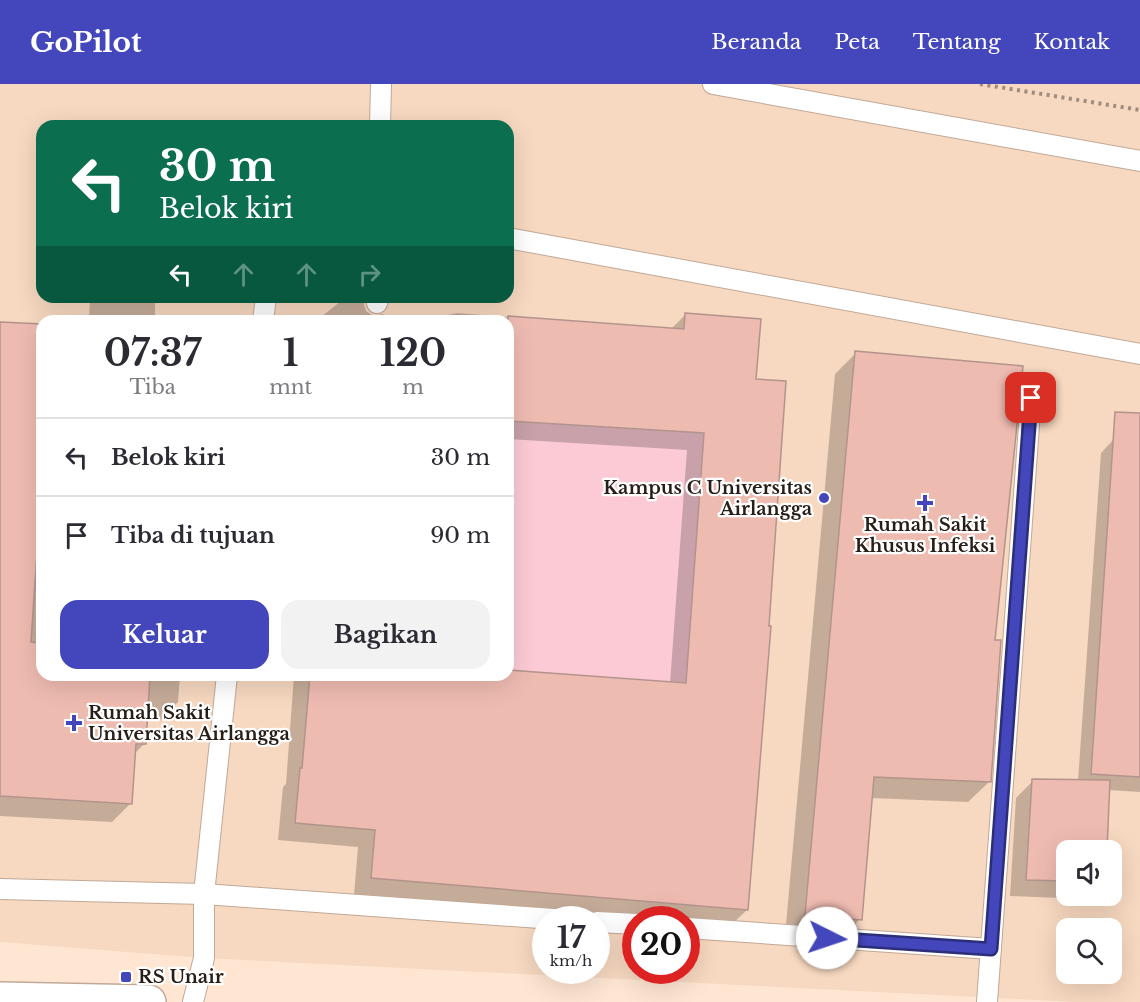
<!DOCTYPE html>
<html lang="id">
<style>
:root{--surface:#fff;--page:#f2f2f3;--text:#2b2b33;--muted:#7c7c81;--line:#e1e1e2;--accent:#4446bb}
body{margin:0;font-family:"Libre Baskerville",serif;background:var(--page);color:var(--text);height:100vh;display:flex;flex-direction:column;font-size:22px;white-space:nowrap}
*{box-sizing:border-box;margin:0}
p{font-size:20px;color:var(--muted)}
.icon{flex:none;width:33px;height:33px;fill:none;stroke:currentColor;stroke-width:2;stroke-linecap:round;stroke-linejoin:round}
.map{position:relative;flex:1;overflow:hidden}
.drawer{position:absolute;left:36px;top:231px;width:478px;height:366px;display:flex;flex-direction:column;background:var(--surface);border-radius:18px;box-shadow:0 6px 24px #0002}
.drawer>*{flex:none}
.guide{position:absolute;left:36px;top:36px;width:478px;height:183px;border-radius:18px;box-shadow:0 6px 24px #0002;background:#0b6e4f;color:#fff;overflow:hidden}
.tools{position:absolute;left:1056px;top:756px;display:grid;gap:12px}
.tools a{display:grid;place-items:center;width:66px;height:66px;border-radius:12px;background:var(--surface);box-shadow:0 6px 24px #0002;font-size:30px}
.speed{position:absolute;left:532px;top:822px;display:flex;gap:12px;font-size:30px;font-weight:700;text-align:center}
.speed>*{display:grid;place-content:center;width:78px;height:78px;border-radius:50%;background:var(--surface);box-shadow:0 6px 24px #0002;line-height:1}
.speed small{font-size:15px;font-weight:400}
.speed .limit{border:9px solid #d22;background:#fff;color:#111}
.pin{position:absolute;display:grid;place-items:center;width:51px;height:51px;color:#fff;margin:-26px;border-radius:12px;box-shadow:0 3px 9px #0006}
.me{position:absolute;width:66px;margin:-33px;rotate:94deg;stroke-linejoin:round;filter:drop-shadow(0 0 4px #0008)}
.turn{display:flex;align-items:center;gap:21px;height:126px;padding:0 24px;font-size:27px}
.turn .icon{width:78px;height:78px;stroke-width:2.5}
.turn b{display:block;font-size:42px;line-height:51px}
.lanes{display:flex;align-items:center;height:57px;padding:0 24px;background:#0003;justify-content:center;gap:30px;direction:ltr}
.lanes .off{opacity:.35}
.eta{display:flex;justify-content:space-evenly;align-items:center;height:102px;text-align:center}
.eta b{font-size:36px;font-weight:700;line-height:42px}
.primary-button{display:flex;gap:12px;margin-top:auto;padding:12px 24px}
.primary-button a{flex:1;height:69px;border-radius:18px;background:var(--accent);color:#fff;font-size:24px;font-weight:700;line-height:69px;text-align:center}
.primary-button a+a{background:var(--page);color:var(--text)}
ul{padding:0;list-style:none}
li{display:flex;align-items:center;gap:18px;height:78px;padding:0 24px;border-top:2px solid var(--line)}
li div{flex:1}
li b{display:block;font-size:22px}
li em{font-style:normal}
header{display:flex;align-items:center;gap:36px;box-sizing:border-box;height:84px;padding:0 30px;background:var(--accent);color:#fff}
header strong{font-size:28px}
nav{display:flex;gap:33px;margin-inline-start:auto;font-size:21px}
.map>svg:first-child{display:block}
.built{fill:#f7d8c0;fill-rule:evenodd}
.green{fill:#fbcad5}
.shadow{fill:#0003}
.building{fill:#eebbb1;stroke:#b2948d;stroke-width:1.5}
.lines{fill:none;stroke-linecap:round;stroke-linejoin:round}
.lane-casing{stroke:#c1a997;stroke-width:22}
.street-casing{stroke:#c1a997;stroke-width:36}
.path{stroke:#9e8d7f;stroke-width:4;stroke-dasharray:3 4.5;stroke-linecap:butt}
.lane{stroke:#fff;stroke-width:20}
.street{stroke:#fff;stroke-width:33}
.route-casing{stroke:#2c2e7a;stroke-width:15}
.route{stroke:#4446bb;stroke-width:10}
.poi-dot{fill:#4446bb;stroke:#fff;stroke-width:2}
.labels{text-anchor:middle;stroke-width:4.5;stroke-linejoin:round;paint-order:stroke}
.poi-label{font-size:18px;font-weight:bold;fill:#271e17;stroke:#fff;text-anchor:start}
</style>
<header>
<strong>GoPilot</strong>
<nav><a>Beranda</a><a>Peta</a><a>Tentang</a><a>Kontak</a></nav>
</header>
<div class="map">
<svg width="1140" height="918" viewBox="0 0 1140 918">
<rect width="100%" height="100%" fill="#fee6d2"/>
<path class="built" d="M 0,0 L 1140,0 L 1140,918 L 1076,918 L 204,874 L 0,858 ZM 42,42 L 508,42 L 508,213 L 42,213 ZM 42,237 L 508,237 L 508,591 L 42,591 ZM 1066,766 L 1112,766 L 1112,812 L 1066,812 ZM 546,836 L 597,836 L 597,886 L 546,886 ZM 636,836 L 687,836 L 687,886 L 636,886 ZM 1066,844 L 1112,844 L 1112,890 L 1066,890 Z"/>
<path class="green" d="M 508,337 L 704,349 L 686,599 L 509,586 Z"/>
<g class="shadow">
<path d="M 90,213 L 155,213 L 155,237 L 89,237 Z"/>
<path d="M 346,213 L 365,213 L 364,221 L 366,227 L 373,232 L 383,230 L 389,237 L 316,237 Z"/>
<path d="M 457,229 L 670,246 L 686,230 L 755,297 L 747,826 L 729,843 L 687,836 L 640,836 L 354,811 L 358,763 L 278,756 L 283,703 L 286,700 L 294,591 L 508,591 L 670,599 L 687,366 L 508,355 L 508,237 L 423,237 Z"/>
<path d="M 0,239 L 42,242 L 42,591 L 180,591 L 178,618 L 160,637 L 146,636 L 145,659 L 134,670 L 131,719 L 112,738 L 0,732 Z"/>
<path d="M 856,269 L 990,697 L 968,718 L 871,714 L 860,835 L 839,857 L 785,852 L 835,290 Z"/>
<path d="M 1114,355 L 1140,357 L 1140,708 L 1108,706 L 1106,766 L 1066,766 L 1066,812 L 1091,812 L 1087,815 L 1010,812 L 1016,714 L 1033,697 L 1078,697 L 1101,369 Z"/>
</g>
<g class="building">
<path d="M 685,229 L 761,235 L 756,295 L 786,297 L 769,542 L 771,542 L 748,826 L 371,794 L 375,746 L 295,739 L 300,684 L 302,684 L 310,591 L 508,591 L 508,586 L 686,599 L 704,349 L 508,337 L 508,232 L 684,245 Z"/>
<path d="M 0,238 L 42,240 L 42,395 L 31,558 L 42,559 L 42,591 L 150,591 L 146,660 L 136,660 L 132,720 L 0,712 Z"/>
<path d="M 855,267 L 1023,282 L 995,556 L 1001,556 L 991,698 L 874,693 L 862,836 L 805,831 Z"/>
<path d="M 1115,328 L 1140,329 L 1140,693 L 1091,690 Z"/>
<path d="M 1032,695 L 1110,696 L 1107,766 L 1066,766 L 1066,797 L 1026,796 Z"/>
</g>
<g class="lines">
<defs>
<g id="lane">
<path d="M 713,0 L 1140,77"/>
<path d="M 380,42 L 381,0"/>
<path d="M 508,154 L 1140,270"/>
<path d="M 377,219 L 379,213"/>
<path d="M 263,237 L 266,213"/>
<path d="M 0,805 L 204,810 L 568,836"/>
<path d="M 597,838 L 636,840"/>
<path d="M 687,844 L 991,865"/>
<path d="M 193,918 L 204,874 L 204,810 L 227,591"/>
<path d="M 987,918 L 1031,314"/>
</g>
<path id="street" d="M 0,915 L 149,918"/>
</defs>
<use href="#lane" class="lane-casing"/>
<use href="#street" class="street-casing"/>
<path class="path" d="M 980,0 L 1140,26"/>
<use href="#lane" class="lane"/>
<use href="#street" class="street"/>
</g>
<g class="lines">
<defs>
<path id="route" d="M 827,854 L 991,865 L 1031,314"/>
</defs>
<use href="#route" class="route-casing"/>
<use href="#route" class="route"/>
</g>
<g class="poi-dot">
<circle cx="824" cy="414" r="6"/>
<path d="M922 410h6v6h6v6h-6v6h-6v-6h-6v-6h6z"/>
<path d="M71 630h6v6h6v6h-6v6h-6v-6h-6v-6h6z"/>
<rect x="120" y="887" width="12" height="12" rx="3"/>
</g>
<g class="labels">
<g class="poi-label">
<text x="812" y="410" text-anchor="end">Kampus C Universitas<tspan x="812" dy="21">Airlangga</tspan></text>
<text x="925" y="447" text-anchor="middle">Rumah Sakit<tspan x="925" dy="21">Khusus Infeksi</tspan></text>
<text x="88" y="635">Rumah Sakit<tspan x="88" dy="21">Universitas Airlangga</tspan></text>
<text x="138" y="899">RS Unair</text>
</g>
</g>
</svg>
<div class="tools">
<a><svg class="icon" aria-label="sound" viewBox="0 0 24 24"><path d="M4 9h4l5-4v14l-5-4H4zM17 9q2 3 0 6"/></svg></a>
<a><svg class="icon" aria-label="search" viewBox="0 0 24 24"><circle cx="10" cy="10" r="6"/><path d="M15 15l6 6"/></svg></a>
</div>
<div class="speed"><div>17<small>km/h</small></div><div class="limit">20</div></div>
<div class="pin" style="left:1031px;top:314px;background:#d93025"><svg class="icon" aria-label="arrive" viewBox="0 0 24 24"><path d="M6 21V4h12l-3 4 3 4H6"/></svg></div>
<svg class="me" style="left:827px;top:854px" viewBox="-20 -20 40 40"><circle r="19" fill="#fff"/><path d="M0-13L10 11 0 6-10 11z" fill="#4446bb"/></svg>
<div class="guide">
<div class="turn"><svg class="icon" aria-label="left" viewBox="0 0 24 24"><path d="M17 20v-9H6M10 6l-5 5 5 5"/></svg><div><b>30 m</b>Belok kiri</div></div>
<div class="lanes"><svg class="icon" aria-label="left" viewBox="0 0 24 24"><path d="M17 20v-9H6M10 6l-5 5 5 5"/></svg><svg class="icon off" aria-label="ahead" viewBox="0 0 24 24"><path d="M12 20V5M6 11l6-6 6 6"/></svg><svg class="icon off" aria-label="ahead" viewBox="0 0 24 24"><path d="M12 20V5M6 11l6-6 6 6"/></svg><svg class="icon off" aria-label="right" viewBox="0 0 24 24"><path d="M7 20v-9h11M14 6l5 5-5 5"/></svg></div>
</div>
<section class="drawer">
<div class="eta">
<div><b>07:37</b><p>Tiba</p></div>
<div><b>1</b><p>mnt</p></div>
<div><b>120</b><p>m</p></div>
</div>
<ul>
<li><svg class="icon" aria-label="left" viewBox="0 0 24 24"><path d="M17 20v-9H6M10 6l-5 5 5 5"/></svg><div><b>Belok kiri</b></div><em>30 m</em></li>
<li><svg class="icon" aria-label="arrive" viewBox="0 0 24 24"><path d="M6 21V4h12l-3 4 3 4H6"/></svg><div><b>Tiba di tujuan</b></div><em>90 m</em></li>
</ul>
<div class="primary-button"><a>Keluar</a><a>Bagikan</a></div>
</section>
</div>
